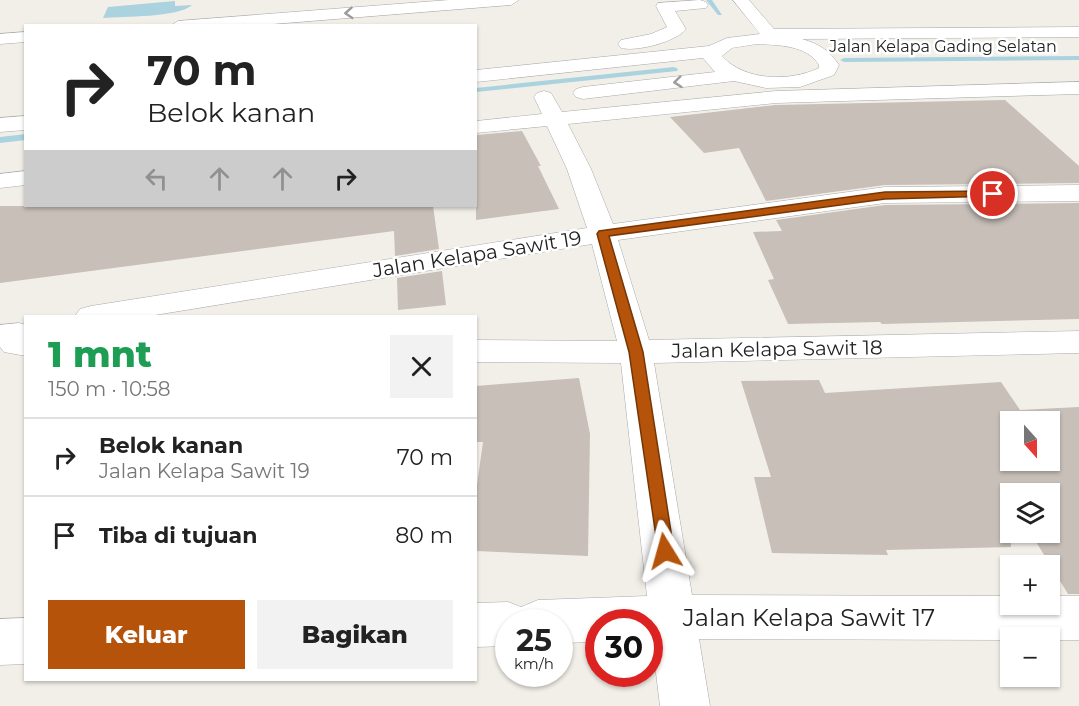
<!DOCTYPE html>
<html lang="id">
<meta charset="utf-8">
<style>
:root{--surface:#fff;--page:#f2f2f2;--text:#222;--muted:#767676;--line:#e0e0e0;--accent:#b45309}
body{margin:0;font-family:Montserrat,sans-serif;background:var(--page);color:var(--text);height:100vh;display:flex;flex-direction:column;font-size:22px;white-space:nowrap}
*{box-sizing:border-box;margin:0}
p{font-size:20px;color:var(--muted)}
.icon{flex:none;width:33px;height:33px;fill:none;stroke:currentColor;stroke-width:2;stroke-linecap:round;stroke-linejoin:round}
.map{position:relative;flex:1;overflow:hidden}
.details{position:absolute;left:24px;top:315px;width:453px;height:366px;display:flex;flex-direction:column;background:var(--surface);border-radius:0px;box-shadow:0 2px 4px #0004}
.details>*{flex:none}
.hud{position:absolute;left:24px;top:24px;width:453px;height:183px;border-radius:0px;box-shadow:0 2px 4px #0004;background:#fff;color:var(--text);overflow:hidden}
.needle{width:39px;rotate:159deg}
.tools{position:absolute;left:1000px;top:411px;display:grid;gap:12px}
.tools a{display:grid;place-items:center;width:60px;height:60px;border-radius:0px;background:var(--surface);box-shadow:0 2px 4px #0004;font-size:30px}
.speed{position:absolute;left:495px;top:609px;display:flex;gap:12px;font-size:30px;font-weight:700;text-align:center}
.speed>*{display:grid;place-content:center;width:78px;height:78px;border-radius:50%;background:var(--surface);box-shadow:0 2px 4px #0004;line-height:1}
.speed small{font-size:15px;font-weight:400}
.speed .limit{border:9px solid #d22;background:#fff;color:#111}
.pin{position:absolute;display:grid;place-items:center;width:51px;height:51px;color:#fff;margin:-26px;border:3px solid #fff;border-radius:50%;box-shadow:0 2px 6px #0007}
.me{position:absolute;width:66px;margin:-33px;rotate:352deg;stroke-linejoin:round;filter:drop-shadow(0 0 4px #0008)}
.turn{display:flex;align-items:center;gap:21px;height:126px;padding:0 24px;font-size:27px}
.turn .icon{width:78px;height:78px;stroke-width:2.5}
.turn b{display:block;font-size:42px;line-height:51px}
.lanes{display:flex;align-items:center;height:57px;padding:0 24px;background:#0003;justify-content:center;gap:30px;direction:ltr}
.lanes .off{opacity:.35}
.round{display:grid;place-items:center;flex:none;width:63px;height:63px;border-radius:0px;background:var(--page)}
.summary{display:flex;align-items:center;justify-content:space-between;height:102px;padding:0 24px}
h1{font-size:36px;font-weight:800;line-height:45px;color:#1e9e55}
.button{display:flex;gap:12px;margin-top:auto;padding:12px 24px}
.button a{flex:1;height:69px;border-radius:0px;background:var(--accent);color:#fff;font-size:24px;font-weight:800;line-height:69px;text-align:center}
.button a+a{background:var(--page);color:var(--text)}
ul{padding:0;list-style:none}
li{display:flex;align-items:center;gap:18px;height:78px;padding:0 24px;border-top:2px solid var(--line)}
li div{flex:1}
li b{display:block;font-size:22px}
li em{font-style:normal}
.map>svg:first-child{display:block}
.water{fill:#aad3df}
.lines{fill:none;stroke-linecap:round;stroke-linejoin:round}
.stream{fill:#aad3df;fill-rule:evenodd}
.building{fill:#c7bfb8;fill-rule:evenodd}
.minor-casing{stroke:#a9a9a9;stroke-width:1}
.minor{fill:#fff;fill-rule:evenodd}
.oneway{stroke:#9c9c9c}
.route{fill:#b45309;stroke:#753606;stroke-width:1.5}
.labels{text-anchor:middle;stroke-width:5;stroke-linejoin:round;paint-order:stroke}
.far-street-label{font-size:16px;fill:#222;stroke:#fff}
.street-label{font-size:20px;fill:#222;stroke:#fff}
.near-street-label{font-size:24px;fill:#222;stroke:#fff}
</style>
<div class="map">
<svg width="1079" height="706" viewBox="0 0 1079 706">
<rect width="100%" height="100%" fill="#f2efe9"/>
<path class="water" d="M 175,1 L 175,6 L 192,5 C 178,18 123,16 103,18 L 108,7 Z"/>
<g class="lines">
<g class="stream">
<path d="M 706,0 L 712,0 L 722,15 L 718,15 Z"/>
<path d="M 1079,56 L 1079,60 L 844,62 L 840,60 L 844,58 Z"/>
<path d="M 674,67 L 678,69 L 677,71 L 476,92 L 476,88 Z"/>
<path d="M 26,134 L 26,140 L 0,143 L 0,137 Z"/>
</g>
</g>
<g class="building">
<path d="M 1005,100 L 1079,166 L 1079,183 L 885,185 L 766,201 L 739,148 L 704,153 L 670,117 L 776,105 Z"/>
<path d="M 522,131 L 541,166 L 538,166 L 559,209 L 476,220 L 476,135 Z"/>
<path d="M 1079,203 L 1079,319 L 882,324 L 880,322 L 788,324 L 768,280 L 774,279 L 753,232 L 782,231 L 776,220 L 885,205 Z"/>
<path d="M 0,206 L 433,206 L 439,249 L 395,256 L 394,231 L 0,283 Z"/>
<path d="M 442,271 L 446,305 L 398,310 L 397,278 Z"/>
<path d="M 579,378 L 590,434 L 588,556 L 476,551 L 476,492 L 483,442 L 476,442 L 476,386 Z"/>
<path d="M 819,380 L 825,393 L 1001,382 L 1020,410 L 1079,407 L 1079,594 L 1068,594 L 1030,532 L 1050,532 L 1050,494 L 1011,494 L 1011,547 L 886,550 L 888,555 L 772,553 L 754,477 L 771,477 L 741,381 ZM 1011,422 L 1050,422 L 1050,460 L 1011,460 Z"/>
</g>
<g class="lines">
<defs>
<g id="minor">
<path d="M 449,0 L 519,0 L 511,5 L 249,26 L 170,26 L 178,21 Z"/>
<path d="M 700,0 L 706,2 L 708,5 L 706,8 L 675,11 L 686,29 C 676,42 636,52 621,48 L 618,44 L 621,40 L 651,34 L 667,27 L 656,6 L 658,3 Z"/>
<path d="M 733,0 L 749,0 L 774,29 L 1079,27 L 1079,37 L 802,39 C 819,44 829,50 839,65 L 834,75 L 800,87 L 766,88 L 734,81 L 583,99 L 576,97 L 573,93 L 576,89 L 583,87 L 715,72 L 703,58 L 476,82 L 476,70 L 709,46 L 727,38 L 760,34 ZM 757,44 C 778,45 807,45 819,65 L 819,68 C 790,82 744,81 722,56 L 732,48 Z"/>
<path d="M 26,32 L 26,42 L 0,44 L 0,34 Z"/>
<path d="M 1079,82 L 1079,94 L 776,103 L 568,124 L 591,169 L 613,224 L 885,187 L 1079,185 L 1079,201 L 885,203 L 618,240 L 649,340 L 1079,331 L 1079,353 L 654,363 L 692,595 L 1011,596 L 1011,604 L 1050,604 L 1050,596 L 1079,596 L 1079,640 L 1050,640 L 1050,638 L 1011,638 L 1011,640 L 699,639 L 710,706 L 660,706 L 652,640 L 650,640 L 650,622 L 598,622 L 598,642 L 560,643 L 560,622 L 508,622 L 508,646 L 476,647 L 476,603 L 508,602 L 521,607 L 538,600 L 647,596 L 621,363 L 476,362 L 476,340 L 617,341 L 592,244 L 149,316 L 75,316 L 80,309 L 91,306 L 587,228 L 567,169 L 547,126 L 476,133 L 476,121 L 542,114 L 534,97 L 537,93 L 544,91 L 551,93 L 562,112 L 776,91 Z"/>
<path d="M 26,116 L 26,130 L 0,132 L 0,118 Z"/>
<path d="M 26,171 L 26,185 L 0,188 L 0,174 Z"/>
<path d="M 19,323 L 26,325 L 26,356 L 4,352 L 0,347 L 0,325 Z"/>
<path d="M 26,618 L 26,664 L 0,665 L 0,619 Z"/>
</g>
</defs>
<use href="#minor" class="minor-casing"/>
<use href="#minor" class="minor"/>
</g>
<defs><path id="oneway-chevron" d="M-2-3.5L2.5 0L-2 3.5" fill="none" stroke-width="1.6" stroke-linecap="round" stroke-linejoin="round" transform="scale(1.5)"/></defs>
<g class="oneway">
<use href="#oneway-chevron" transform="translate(349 13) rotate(176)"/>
<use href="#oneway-chevron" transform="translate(678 82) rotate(174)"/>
</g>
<path class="route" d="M 993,191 L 996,192 L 996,196 L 885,199 L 609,236 L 643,352 L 674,551 L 671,557 L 665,559 L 659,557 L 629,352 L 597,234 L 599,231 L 885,192 Z"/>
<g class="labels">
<g class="far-street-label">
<text x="943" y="52">Jalan Kelapa Gading Selatan</text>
</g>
<g class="street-label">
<text transform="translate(477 254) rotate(-9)" y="7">Jalan Kelapa Sawit 19</text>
<text transform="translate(777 349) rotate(-1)" y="7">Jalan Kelapa Sawit 18</text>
</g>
<g class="near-street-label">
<text x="809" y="626">Jalan Kelapa Sawit 17</text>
</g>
</g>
</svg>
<div class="tools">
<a><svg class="needle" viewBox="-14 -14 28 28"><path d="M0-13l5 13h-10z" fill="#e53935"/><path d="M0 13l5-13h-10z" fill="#767676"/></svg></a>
<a><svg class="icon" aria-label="layers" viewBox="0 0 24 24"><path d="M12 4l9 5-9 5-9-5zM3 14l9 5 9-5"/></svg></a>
<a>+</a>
<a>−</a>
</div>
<div class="speed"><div>25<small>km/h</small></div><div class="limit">30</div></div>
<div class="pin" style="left:993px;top:194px;background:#d93025"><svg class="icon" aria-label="arrive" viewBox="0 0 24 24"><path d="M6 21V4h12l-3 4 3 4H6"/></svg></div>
<svg class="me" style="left:665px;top:551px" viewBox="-20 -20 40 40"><path d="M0-17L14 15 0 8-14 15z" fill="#b45309" stroke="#fff" stroke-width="4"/></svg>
<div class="hud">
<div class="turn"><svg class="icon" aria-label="right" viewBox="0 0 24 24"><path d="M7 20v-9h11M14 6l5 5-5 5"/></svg><div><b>70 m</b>Belok kanan</div></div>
<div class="lanes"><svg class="icon off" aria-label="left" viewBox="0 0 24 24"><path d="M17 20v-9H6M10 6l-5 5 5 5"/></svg><svg class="icon off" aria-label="ahead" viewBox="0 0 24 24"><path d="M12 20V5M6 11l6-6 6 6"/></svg><svg class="icon off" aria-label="ahead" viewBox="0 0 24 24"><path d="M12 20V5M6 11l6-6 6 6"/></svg><svg class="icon" aria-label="right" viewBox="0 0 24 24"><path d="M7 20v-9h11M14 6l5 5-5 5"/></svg></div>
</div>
<section class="details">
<div class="summary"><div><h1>1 mnt</h1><p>150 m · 10:58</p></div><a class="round"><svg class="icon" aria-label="close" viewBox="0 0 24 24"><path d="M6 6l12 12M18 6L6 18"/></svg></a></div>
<ul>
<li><svg class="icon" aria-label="right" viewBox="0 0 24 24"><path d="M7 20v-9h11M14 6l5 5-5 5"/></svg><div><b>Belok kanan</b><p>Jalan Kelapa Sawit 19</p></div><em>70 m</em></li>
<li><svg class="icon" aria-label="arrive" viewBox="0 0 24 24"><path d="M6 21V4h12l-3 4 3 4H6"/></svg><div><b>Tiba di tujuan</b></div><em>80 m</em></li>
</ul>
<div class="button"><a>Keluar</a><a>Bagikan</a></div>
</section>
</div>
